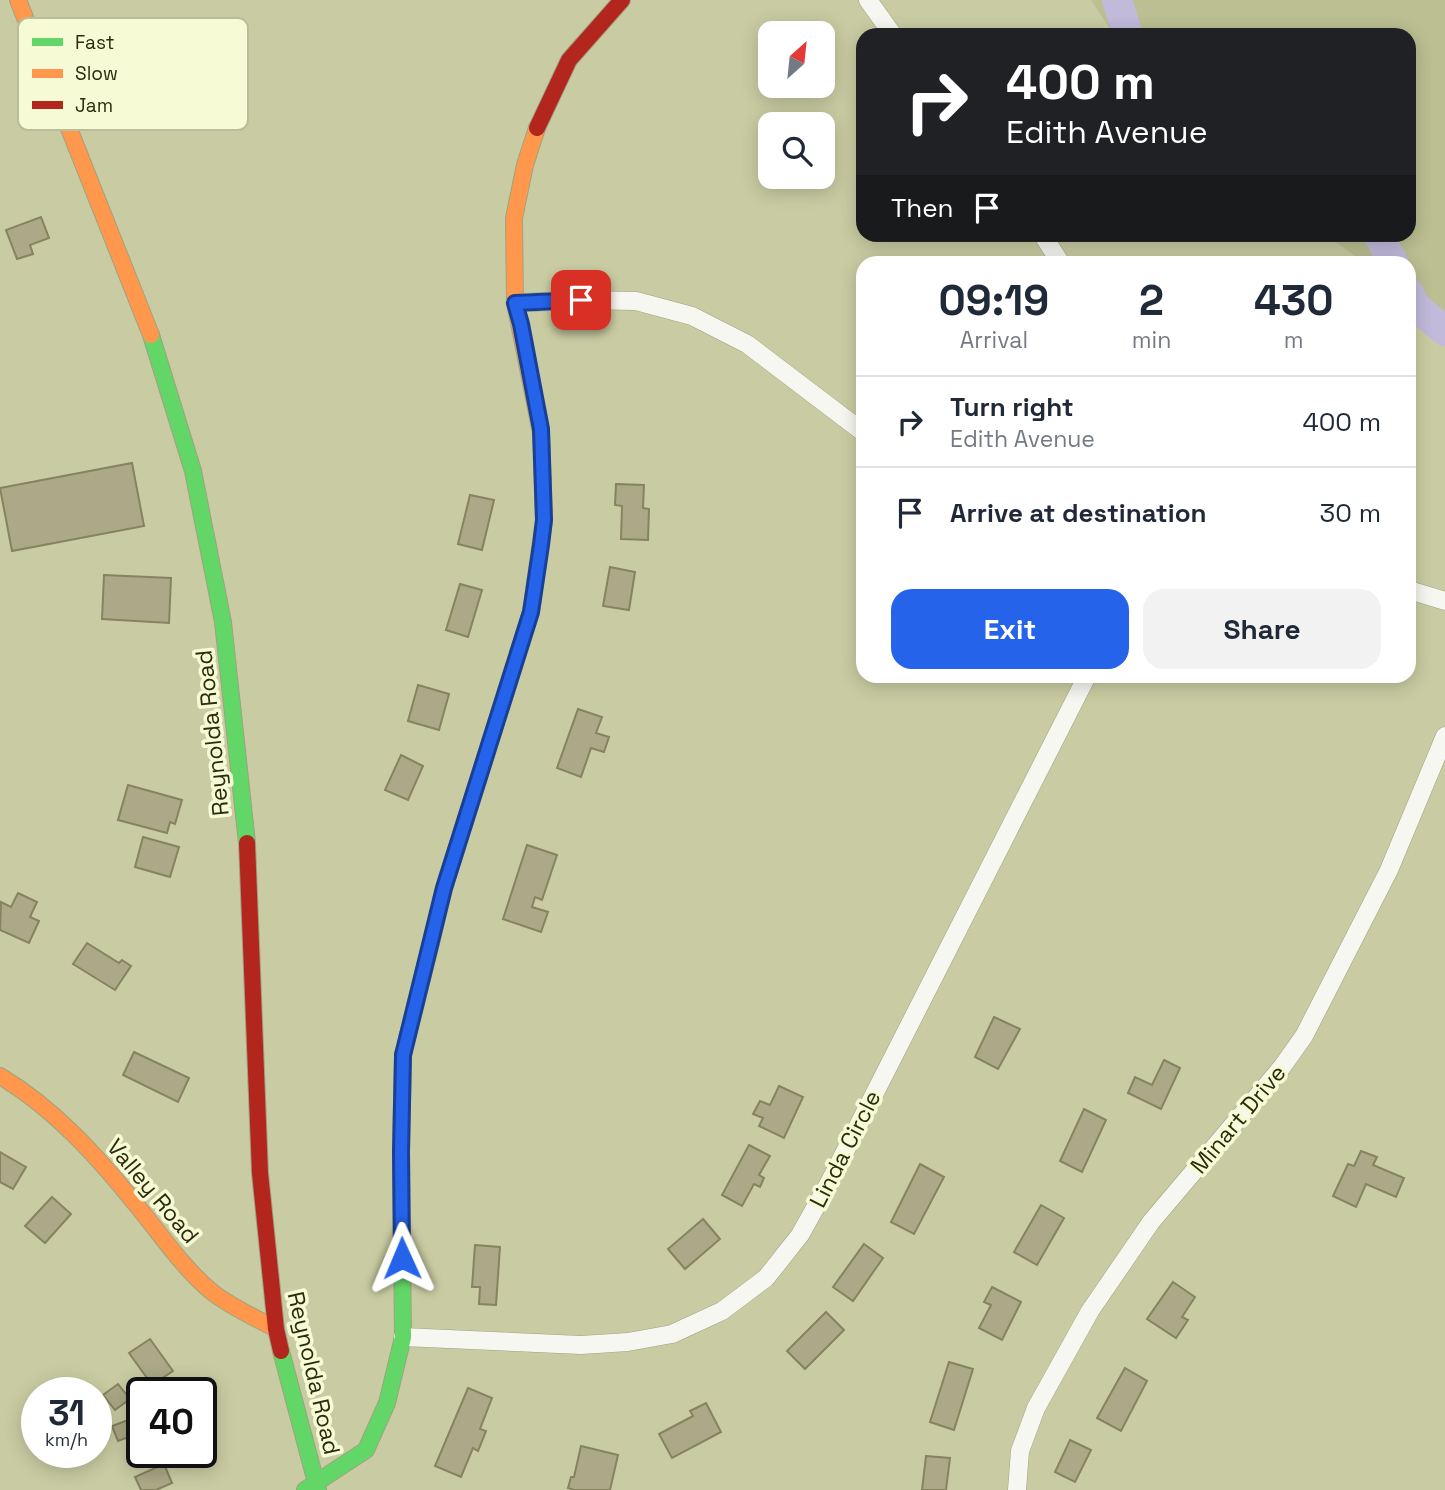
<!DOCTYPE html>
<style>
:root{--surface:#fff;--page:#f2f2f3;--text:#1f2937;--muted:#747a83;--line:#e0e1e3;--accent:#2563eb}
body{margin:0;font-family:"Space Grotesk",sans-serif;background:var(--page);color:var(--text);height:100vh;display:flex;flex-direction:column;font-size:26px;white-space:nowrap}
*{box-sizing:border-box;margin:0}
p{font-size:23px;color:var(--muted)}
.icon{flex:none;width:38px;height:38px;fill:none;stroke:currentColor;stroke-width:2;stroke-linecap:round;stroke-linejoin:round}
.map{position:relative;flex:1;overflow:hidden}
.sheet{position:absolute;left:856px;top:256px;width:560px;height:427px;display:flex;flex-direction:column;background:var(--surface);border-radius:21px;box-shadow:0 4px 18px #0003}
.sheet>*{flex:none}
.guide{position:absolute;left:856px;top:28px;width:560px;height:214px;border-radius:21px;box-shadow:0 4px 18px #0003;background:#202124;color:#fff;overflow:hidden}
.needle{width:46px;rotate:27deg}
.tools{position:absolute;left:758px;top:21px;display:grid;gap:14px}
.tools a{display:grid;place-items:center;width:77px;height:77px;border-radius:14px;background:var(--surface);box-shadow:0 4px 18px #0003;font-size:35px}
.speed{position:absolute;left:21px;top:1377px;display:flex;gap:14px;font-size:35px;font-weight:700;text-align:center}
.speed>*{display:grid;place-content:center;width:91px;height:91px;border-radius:50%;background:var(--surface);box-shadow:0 4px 18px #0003;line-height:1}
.speed small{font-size:18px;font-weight:400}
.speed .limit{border:4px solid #111;border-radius:10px;background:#fff;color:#111}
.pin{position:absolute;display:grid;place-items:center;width:60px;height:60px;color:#fff;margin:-30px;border-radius:14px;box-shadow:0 4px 10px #0006}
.me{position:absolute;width:77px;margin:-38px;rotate:359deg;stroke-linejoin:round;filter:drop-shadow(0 0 5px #0008)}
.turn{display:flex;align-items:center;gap:24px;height:147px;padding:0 35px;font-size:32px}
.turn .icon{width:91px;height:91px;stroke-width:2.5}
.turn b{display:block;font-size:49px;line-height:60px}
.then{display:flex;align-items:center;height:66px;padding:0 35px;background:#0003;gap:14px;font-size:26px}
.eta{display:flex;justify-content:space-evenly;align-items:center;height:119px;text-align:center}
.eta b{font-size:42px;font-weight:700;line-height:49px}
.action{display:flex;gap:14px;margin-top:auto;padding:14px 35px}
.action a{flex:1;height:80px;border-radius:21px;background:var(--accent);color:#fff;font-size:28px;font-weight:700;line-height:80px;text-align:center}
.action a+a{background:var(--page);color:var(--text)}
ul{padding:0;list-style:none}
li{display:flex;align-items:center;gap:21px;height:91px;padding:0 35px;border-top:2px solid var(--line)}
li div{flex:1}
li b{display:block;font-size:26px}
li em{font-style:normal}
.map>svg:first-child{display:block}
.green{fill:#bcbf91}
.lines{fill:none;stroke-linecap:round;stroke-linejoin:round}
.river{stroke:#c1badb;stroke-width:30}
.building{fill:#aca988;stroke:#86835f;stroke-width:2}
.street-casing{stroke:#9fa280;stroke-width:19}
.fast-casing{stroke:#9fa280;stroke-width:18}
.slow-casing{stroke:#9fa280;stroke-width:18}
.jam-casing{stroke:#9fa280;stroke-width:18}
.street{stroke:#f7f7f1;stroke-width:18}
.fast{stroke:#63d668;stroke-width:16}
.slow{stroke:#ff974d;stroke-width:16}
.jam{stroke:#b3261e;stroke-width:16}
.route-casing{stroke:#184099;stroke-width:18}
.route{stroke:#2563eb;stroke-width:12}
.labels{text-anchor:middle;stroke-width:7;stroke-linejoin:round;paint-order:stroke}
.street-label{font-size:23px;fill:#2a2c0c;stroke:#f7fbd5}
.key{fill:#f7fbd5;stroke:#babd99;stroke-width:2}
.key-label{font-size:19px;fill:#2a2c0c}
</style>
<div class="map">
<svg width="1445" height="1490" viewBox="0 0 1445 1490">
<rect width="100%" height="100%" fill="#c9cca2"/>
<path class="green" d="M 1091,0 L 1445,0 L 1445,342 L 1409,303 L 1409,262 L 1363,262 L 1326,235 L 1409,234 L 1409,35 L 1114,35 Z"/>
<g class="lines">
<g class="river">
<path d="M 1117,0 L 1128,35"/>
<path d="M 1378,234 L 1393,262"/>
<path d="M 1409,293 L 1415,306 L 1445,331"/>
</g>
</g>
<g class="building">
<path d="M 41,217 L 49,238 L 30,245 L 33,254 L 17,259 L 6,230 Z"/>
<path d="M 132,463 L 144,526 L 12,551 L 0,488 Z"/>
<path d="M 616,484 L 644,485 L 643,508 L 649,509 L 648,540 L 621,539 L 622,506 L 615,505 Z"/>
<path d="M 470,495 L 494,500 L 482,550 L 458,544 Z"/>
<path d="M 610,567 L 635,572 L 629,610 L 603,606 Z"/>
<path d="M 104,575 L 171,578 L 169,623 L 102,619 Z"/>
<path d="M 460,584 L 482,590 L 468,637 L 446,630 Z"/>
<path d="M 418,685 L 449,694 L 439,730 L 408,721 Z"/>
<path d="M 578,709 L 602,717 L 596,733 L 609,737 L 604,752 L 591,748 L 581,777 L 557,768 Z"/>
<path d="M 401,755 L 423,766 L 408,800 L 385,790 Z"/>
<path d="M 128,785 L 182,800 L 175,824 L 170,822 L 167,833 L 118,820 Z"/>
<path d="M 143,837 L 179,847 L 170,877 L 135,867 Z"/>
<path d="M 527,845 L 557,855 L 542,900 L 535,897 L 532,907 L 548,912 L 541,932 L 503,919 Z"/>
<path d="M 18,893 L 37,902 L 30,917 L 39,921 L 29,943 L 0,930 L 1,902 L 11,907 Z"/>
<path d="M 87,943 L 119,963 L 122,960 L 131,966 L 115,990 L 73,964 Z"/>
<path d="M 994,1017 L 1020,1029 L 998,1069 L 975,1057 Z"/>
<path d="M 134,1052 L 189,1078 L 178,1102 L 123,1075 Z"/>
<path d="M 1164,1060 L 1180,1068 L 1161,1109 L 1128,1093 L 1135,1077 L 1152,1085 Z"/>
<path d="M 779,1086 L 803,1097 L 784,1138 L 759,1126 L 763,1118 L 753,1114 L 760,1101 L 770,1105 Z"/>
<path d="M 1084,1109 L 1106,1120 L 1082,1172 L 1060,1161 Z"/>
<path d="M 749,1145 L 770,1156 L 759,1175 L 764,1178 L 760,1187 L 754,1184 L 742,1206 L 722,1195 Z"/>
<path d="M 1361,1151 L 1377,1157 L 1373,1165 L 1404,1178 L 1396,1197 L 1366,1184 L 1356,1207 L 1333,1196 L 1348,1164 L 1354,1166 Z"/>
<path d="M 0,1152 L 26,1167 L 13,1189 L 0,1182 Z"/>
<path d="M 920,1164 L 944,1177 L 914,1234 L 891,1222 Z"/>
<path d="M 52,1197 L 71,1214 L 45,1243 L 25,1226 Z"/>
<path d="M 1041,1205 L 1064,1218 L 1037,1265 L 1014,1252 Z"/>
<path d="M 703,1219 L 720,1239 L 685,1269 L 668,1249 Z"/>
<path d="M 864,1244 L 883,1258 L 853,1301 L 833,1287 Z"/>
<path d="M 475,1245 L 500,1247 L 496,1305 L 479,1304 L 480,1287 L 472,1287 Z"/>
<path d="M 1173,1282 L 1195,1297 L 1182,1317 L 1188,1320 L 1176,1338 L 1147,1319 Z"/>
<path d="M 992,1287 L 1021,1302 L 1002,1340 L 979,1328 L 991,1305 L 984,1302 Z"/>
<path d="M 826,1312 L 844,1330 L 805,1369 L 787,1351 Z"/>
<path d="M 150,1339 L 173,1371 L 152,1385 L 129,1353 Z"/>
<path d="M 949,1362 L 973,1369 L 954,1430 L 930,1422 Z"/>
<path d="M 1125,1368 L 1147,1381 L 1121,1431 L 1097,1418 Z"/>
<path d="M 118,1384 L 130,1399 L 115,1410 L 103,1395 Z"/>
<path d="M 177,1386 L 180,1393 L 164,1393 Z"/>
<path d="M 468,1388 L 492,1398 L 480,1429 L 486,1431 L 478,1451 L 473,1448 L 461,1477 L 435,1466 Z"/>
<path d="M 706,1403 L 721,1432 L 672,1458 L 659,1434 L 693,1416 L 690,1411 Z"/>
<path d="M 128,1420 L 134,1435 L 118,1441 L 112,1426 Z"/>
<path d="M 1070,1440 L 1091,1450 L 1075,1482 L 1055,1472 Z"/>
<path d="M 581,1446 L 618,1455 L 610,1490 L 574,1490 L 568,1488 L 571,1477 L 574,1477 Z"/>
<path d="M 926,1456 L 950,1458 L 946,1490 L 922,1490 Z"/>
<path d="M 164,1464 L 172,1483 L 156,1490 L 141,1490 L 135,1477 Z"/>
</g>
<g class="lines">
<defs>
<g id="street">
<path d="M 868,0 L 893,35"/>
<path d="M 1042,234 L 1060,262"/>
<path d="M 515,303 L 581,300 L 636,301 L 692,316 L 747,344 L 863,432"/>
<path d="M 1409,590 L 1445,601"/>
<path d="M 403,1337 L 581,1345 L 628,1342 L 672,1334 L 722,1311 L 766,1278 L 800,1235 L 829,1183 L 1087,676"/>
<path d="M 1017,1490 L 1020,1451 L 1036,1408 L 1090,1311 L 1151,1222 L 1282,1067 L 1304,1036 L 1389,870 L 1445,736"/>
</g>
<g id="fast">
<path d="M 151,335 L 193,471 L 223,622 L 247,843"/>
<path d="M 281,1351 L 318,1490"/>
<path d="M 305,1490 L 366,1450 L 387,1403 L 403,1337 L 401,1152 L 403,1055 L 431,943"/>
</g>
<g id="slow">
<path d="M 18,0 L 151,335"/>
<path d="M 537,128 L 525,165 L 514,218 L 515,303 L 541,433"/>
<path d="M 0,1076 C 55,1109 98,1157 138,1207 C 162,1236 183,1268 212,1292 C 231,1307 254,1317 276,1329"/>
</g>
<g id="jam">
<path d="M 537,128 L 569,60 L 622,0"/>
<path d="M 247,843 L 260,1173 L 276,1329 L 281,1351"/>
<path d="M 431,943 L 444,888 L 531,612 L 544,520 L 541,433"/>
</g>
</defs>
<use href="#street" class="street-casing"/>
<use href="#fast" class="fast-casing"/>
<use href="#slow" class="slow-casing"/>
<use href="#jam" class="jam-casing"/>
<use href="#street" class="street"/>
<use href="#fast" class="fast"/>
<use href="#slow" class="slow"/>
<use href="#jam" class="jam"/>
</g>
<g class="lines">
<defs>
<path id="route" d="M 402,1258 L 401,1152 L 403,1055 L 444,888 L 531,612 L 541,545 L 544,520 L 541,429 L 521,324 L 515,303 L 581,300"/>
</defs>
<use href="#route" class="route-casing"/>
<use href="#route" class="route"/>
</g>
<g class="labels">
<g class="street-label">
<text transform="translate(212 733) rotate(-96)" y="8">Reynolda Road</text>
<text transform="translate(1238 1119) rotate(-50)" y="8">Minart Drive</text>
<text transform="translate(845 1149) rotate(-63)" y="8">Linda Circle</text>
<text transform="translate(153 1191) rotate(50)" y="8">Valley Road</text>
<text transform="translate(314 1373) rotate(77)" y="8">Reynolda Road</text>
</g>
</g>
<rect x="18" y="18" width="230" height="112" rx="10" class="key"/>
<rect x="32" y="38" width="31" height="8" fill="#63d668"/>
<rect x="32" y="69" width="31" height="9" fill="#ff974d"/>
<rect x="32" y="101" width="31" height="8" fill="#b3261e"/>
<g class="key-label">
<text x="75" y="49">Fast</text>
<text x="75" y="80">Slow</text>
<text x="75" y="112">Jam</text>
</g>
</svg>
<div class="tools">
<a><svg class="needle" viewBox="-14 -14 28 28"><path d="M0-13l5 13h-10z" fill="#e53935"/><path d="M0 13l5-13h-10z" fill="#747a83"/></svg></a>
<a><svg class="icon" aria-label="search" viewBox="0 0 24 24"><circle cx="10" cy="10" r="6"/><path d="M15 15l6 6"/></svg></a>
</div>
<div class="speed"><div>31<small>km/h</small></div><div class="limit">40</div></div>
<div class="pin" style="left:581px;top:300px;background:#d93025"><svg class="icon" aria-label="arrive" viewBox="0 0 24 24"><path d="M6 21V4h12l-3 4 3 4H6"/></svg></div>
<svg class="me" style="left:402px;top:1258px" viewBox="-20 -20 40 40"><path d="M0-17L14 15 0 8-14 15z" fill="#2563eb" stroke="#fff" stroke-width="4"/></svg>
<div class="guide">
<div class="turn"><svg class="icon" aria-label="right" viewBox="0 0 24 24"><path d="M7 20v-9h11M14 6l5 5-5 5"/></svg><div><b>400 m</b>Edith Avenue</div></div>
<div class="then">Then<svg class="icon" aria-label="arrive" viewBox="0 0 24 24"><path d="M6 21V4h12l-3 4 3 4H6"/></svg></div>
</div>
<section class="sheet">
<div class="eta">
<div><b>09:19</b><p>Arrival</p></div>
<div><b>2</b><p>min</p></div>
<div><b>430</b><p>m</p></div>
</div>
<ul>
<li><svg class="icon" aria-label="right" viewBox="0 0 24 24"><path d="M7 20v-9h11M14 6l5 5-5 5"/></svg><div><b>Turn right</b><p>Edith Avenue</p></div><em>400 m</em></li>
<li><svg class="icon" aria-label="arrive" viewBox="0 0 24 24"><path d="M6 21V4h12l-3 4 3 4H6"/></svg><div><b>Arrive at destination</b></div><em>30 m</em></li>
</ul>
<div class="action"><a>Exit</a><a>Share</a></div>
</section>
</div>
